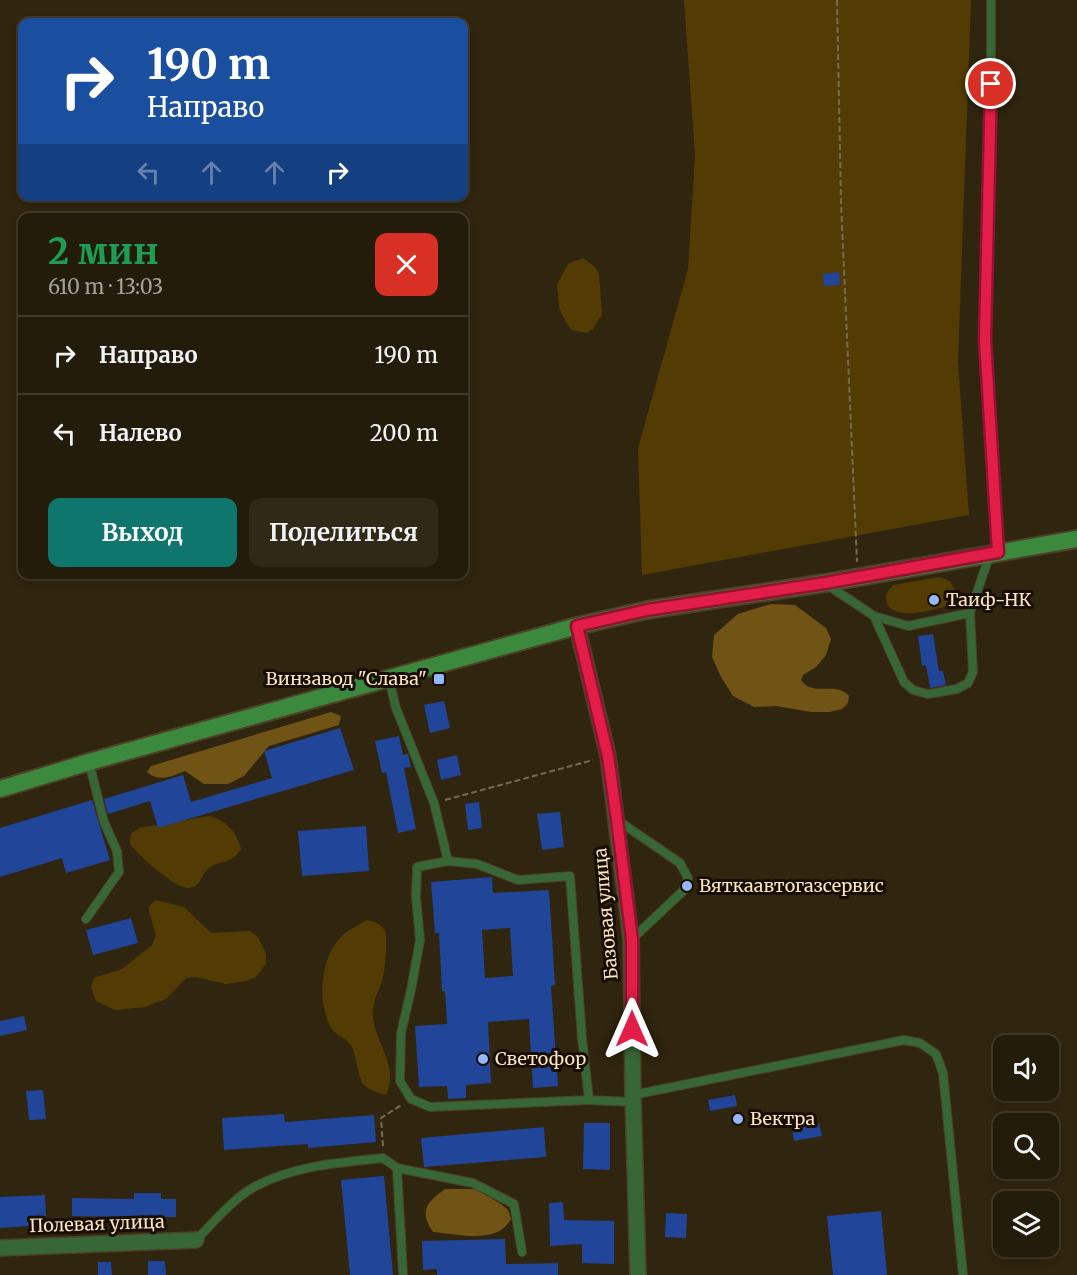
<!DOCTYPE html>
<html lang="ru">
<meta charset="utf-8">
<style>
:root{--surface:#241c0a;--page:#302918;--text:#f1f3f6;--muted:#a3a19c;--line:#413a2b;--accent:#0f766e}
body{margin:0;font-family:Merriweather,serif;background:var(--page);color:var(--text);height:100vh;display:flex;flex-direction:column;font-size:22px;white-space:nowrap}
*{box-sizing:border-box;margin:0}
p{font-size:20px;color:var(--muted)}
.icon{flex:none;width:33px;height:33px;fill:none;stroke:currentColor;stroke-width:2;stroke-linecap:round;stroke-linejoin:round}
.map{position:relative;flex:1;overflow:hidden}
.sheet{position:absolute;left:18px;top:213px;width:450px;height:366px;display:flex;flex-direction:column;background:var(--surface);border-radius:12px;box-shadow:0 3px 9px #0003,0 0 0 2px var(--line)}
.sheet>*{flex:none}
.banner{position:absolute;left:18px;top:18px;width:450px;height:183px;border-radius:12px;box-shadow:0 3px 9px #0003,0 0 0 2px var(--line);background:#1a4fa0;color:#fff;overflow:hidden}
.tools{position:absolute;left:993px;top:1035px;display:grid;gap:12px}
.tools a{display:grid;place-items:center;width:66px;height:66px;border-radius:12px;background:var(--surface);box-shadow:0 3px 9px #0003,0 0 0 2px var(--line);font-size:30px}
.pin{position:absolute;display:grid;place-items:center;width:51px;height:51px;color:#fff;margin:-26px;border:3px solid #fff;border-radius:50%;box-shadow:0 2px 6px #0007}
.me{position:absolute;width:66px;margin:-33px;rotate:0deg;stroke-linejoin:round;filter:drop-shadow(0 0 4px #0008)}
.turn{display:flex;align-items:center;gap:21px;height:126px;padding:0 30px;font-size:27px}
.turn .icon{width:78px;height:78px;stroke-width:2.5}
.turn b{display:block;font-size:42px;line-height:51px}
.lanes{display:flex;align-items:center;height:57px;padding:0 30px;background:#0003;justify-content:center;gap:30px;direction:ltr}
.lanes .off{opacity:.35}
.round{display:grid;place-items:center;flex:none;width:63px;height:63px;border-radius:12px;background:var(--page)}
.summary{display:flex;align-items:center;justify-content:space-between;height:102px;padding:0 30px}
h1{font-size:36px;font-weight:700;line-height:45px;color:#1e9e55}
.primary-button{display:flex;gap:12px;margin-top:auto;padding:12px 30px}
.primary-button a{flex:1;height:69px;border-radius:12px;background:var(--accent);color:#fff;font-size:24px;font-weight:700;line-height:69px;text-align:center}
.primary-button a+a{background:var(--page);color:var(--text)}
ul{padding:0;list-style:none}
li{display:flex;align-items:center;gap:18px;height:78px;padding:0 30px;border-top:2px solid var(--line)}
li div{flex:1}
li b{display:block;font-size:22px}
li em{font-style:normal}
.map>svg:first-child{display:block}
.green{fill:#523c04}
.forest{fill:#6f5415}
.building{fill:#214598;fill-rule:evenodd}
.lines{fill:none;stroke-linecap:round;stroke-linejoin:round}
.service-casing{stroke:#4c4027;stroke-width:10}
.minor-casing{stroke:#4c4027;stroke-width:18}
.secondary-casing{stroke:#4c4027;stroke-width:20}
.path{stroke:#786a4f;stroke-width:2;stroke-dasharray:6 3;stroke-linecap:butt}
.service{stroke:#376637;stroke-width:8}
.minor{stroke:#376637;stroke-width:15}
.secondary{stroke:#3b893c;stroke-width:16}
.route-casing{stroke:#92132f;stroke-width:15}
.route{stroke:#e11d48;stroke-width:10}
.poi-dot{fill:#94b7fd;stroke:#180d00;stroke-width:2}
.labels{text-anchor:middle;stroke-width:6;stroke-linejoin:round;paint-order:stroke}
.poi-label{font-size:18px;fill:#f8e5c2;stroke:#180d00;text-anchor:start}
.street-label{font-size:18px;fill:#f8e5c2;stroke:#180d00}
</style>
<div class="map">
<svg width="1077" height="1275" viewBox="0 0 1077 1275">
<rect width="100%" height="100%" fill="#30250e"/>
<g class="green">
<path d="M 684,0 L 971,0 L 958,362 L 969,515 L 642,575 L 638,448 L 688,269 L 695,155 Z"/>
<path d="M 583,258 L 595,267 L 599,274 L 602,315 L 593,329 L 587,333 L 572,330 L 567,324 L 559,308 L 557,284 L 568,264 Z"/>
<path d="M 939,577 L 950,581 L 955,591 L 952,602 L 947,606 C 930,611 883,624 886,594 L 893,585 Z"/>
<path d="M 209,816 C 226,820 237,832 241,849 C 231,865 222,859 209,868 C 201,874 201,886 190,888 C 176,890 138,855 130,844 L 131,834 L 139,828 Z"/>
<path d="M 155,900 L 184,907 L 211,933 L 250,931 L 258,937 L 266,954 L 266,964 L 256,977 L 246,981 L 226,984 L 196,977 L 186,978 L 166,999 L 145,1007 L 115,1010 L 96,1001 L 91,987 L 94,978 L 122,969 L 152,945 L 156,936 L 148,907 Z"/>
<path d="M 366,920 C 373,921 381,923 385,931 C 388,939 385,972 382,981 C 378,993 372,1002 373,1016 C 374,1043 400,1065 386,1095 C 358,1087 362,1084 355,1057 C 354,1053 353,1047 350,1044 C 344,1037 335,1035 330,1026 C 317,1001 321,959 339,939 C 346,931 357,926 366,920 Z"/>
</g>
<g class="forest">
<path d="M 771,604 L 795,605 L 826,628 L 831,639 L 826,655 L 816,667 L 803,675 L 801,680 C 813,698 836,680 849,696 L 848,703 L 842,709 L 830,712 L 811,712 L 776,706 L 754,707 L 733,696 L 721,677 L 712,657 L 714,635 L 738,614 Z"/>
<path d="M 331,712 L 341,716 L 339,725 L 269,746 L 244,776 L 228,784 L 204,784 L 185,771 C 172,776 159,783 147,772 L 151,766 Z"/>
<path d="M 445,1189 L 476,1189 L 501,1204 L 508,1210 L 511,1219 C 497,1245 458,1234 433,1232 C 419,1211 426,1203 445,1189 Z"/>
</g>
<g class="building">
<path d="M 839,272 L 840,285 L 824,286 L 823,274 Z"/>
<path d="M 933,634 L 939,671 L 943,671 L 946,685 L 930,688 L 926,665 L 922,666 L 918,636 Z"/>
<path d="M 444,701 L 450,728 L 430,733 L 424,705 Z"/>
<path d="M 340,728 L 354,770 L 158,828 L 150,801 L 108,814 L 104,799 L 183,775 L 191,802 L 272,778 L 264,751 Z"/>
<path d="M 399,736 L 403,755 L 408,754 L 411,767 L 404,768 L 416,829 L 398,833 L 386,772 L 382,773 L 375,741 Z"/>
<path d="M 457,755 L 461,775 L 441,780 L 437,760 Z"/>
<path d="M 92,800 L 110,860 L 66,873 L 62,858 L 0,877 L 0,828 Z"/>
<path d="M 479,802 L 482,828 L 468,830 L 465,804 Z"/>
<path d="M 560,812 L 564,847 L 542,850 L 537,814 Z"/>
<path d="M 366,826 L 369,871 L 302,876 L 298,831 Z"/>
<path d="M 492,877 L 493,893 L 549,890 L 555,985 L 551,986 L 558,1086 L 533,1088 L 529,1019 L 488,1022 L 491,1083 L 466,1085 L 466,1098 L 448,1099 L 447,1086 L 419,1087 L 415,1026 L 447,1024 L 445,991 L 442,991 L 439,933 L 435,933 L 431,882 ZM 510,928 L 513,976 L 485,978 L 482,930 Z"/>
<path d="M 131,918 L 138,943 L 93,955 L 86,930 Z"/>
<path d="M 24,1016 L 27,1030 L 0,1036 L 0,1021 Z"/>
<path d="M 43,1090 L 46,1119 L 29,1120 L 26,1091 Z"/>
<path d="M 735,1095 L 737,1106 L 710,1111 L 708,1100 Z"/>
<path d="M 284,1114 L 285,1122 L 374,1115 L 376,1142 L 308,1148 L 308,1144 L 224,1150 L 222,1118 Z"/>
<path d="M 584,1123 L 610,1123 L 610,1170 L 583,1169 Z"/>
<path d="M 819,1123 L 822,1136 L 794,1141 L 792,1128 Z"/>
<path d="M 544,1127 L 546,1157 L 424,1167 L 421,1138 Z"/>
<path d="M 384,1176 L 393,1275 L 350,1275 L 341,1180 Z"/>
<path d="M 134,1193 L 161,1193 L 161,1199 L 176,1199 L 176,1217 L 134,1217 L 134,1226 L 116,1226 L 116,1217 L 72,1216 L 72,1198 L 134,1199 Z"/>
<path d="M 45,1195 L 46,1216 L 29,1217 L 29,1226 L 0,1228 L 0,1197 Z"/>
<path d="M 563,1202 L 564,1220 L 614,1221 L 614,1264 L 582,1263 L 582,1244 L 550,1246 L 549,1203 Z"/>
<path d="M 881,1211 L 887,1275 L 833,1275 L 827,1216 Z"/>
<path d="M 666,1213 L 687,1214 L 686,1238 L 665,1237 Z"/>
<path d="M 505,1239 L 506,1264 L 558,1263 L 558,1275 L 437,1275 L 437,1269 L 423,1270 L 422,1241 Z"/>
<path d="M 148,1261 L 165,1261 L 166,1275 L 148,1275 Z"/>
<path d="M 98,1262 L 111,1262 L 112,1275 L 98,1275 Z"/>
</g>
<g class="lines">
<defs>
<g id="service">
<path d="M 991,0 L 991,105 L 985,340 L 998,552"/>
<path d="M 826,584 L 874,616 L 908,626 L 970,613 L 990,554"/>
<path d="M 874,616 L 904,682 L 913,690 L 928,694 L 957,689 L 968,683 L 973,672 L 970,613"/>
<path d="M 389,679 L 396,708 L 434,803 L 448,861"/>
<path d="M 617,820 L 680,863 L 688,878 L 683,891 L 631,940"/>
<path d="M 448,861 L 477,864 L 518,880 L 570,876 L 582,1038 L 589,1100 L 430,1107 L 411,1099 L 400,1081 L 401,1033 L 411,990 L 420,940 L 416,897 L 417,867 Z"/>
<path d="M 86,919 L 119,872 L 117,851 L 104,822 L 89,762"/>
<path d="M 633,1095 L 904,1040 L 920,1043 L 936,1054 L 943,1073 L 963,1275"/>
<path d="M 589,1100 L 633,1102"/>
<path d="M 397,1168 L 473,1183 L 514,1204 L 522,1252"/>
<path d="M 196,1240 C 215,1221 234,1197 258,1185 C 298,1165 339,1163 383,1158 L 397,1168 L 403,1273"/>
</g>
<g id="minor">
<path d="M 577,626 L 608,756 L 631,940 L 633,1095 L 638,1275"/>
<path d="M 0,1248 L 196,1240"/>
</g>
<path id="secondary" d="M 0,789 L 89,762 L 577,626 L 647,610 L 825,583 L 1077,539"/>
</defs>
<use href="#service" class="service-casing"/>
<use href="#minor" class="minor-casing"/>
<use href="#secondary" class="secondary-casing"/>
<g class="path">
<path d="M 837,0 L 841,202 L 857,562"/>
<path d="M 445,800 L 593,760"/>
<path d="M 383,1146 L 381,1118 L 403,1104"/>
</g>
<use href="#service" class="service"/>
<use href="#minor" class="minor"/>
<use href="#secondary" class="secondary"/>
</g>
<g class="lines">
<defs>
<path id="route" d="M 632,1029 L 632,940 L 617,820 L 608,756 L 577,626 L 647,610 L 825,583 L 998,552 L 985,340 L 991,84"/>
</defs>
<use href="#route" class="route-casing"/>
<use href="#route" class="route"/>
</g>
<g class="poi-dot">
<circle cx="934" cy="600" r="6"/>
<rect x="433" y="673" width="12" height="12" rx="3"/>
<circle cx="687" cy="886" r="6"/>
<circle cx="483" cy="1059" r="6"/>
<circle cx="738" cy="1119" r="6"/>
</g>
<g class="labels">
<g class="poi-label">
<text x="946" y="606">Таиф-НК</text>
<text x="427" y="685" text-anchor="end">Винзавод "Слава"</text>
<text x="699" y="892">Вяткаавтогазсервис</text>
<text x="495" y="1065">Светофор</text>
<text x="750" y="1125">Вектра</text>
</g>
<g class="street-label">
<text transform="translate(606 914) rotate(-95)" y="6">Базовая улица</text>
<text transform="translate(97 1224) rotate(-2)" y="6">Полевая улица</text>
</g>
</g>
</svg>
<div class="tools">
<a><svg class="icon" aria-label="sound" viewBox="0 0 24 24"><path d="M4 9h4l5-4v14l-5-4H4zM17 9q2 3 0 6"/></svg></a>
<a><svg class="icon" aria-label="search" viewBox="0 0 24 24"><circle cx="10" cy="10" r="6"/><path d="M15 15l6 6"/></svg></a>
<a><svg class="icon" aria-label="layers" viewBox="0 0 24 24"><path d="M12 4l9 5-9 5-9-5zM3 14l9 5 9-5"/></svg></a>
</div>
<div class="pin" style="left:991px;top:84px;background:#d93025"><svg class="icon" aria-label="arrive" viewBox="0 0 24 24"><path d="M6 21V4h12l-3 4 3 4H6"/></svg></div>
<svg class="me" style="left:632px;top:1029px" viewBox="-20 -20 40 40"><path d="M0-17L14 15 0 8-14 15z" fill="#e11d48" stroke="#fff" stroke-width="4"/></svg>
<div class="banner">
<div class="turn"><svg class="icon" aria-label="right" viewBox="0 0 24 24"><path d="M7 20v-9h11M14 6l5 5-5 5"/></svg><div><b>190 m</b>Направо</div></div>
<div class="lanes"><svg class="icon off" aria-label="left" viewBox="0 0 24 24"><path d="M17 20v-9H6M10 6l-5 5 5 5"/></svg><svg class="icon off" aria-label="ahead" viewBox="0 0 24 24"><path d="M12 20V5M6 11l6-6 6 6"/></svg><svg class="icon off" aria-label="ahead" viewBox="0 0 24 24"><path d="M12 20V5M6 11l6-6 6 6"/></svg><svg class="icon" aria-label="right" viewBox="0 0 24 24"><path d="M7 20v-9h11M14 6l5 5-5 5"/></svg></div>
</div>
<section class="sheet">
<div class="summary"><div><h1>2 мин</h1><p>610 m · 13:03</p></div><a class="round" style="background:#d93025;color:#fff"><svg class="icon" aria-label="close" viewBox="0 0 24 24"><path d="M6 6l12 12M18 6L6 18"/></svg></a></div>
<ul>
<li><svg class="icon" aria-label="right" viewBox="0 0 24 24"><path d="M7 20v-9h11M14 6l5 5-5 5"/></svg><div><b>Направо</b></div><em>190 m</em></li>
<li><svg class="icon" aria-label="left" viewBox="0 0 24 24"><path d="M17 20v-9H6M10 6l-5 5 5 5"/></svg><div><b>Налево</b></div><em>200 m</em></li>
</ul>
<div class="primary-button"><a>Выход</a><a>Поделиться</a></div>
</section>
</div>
